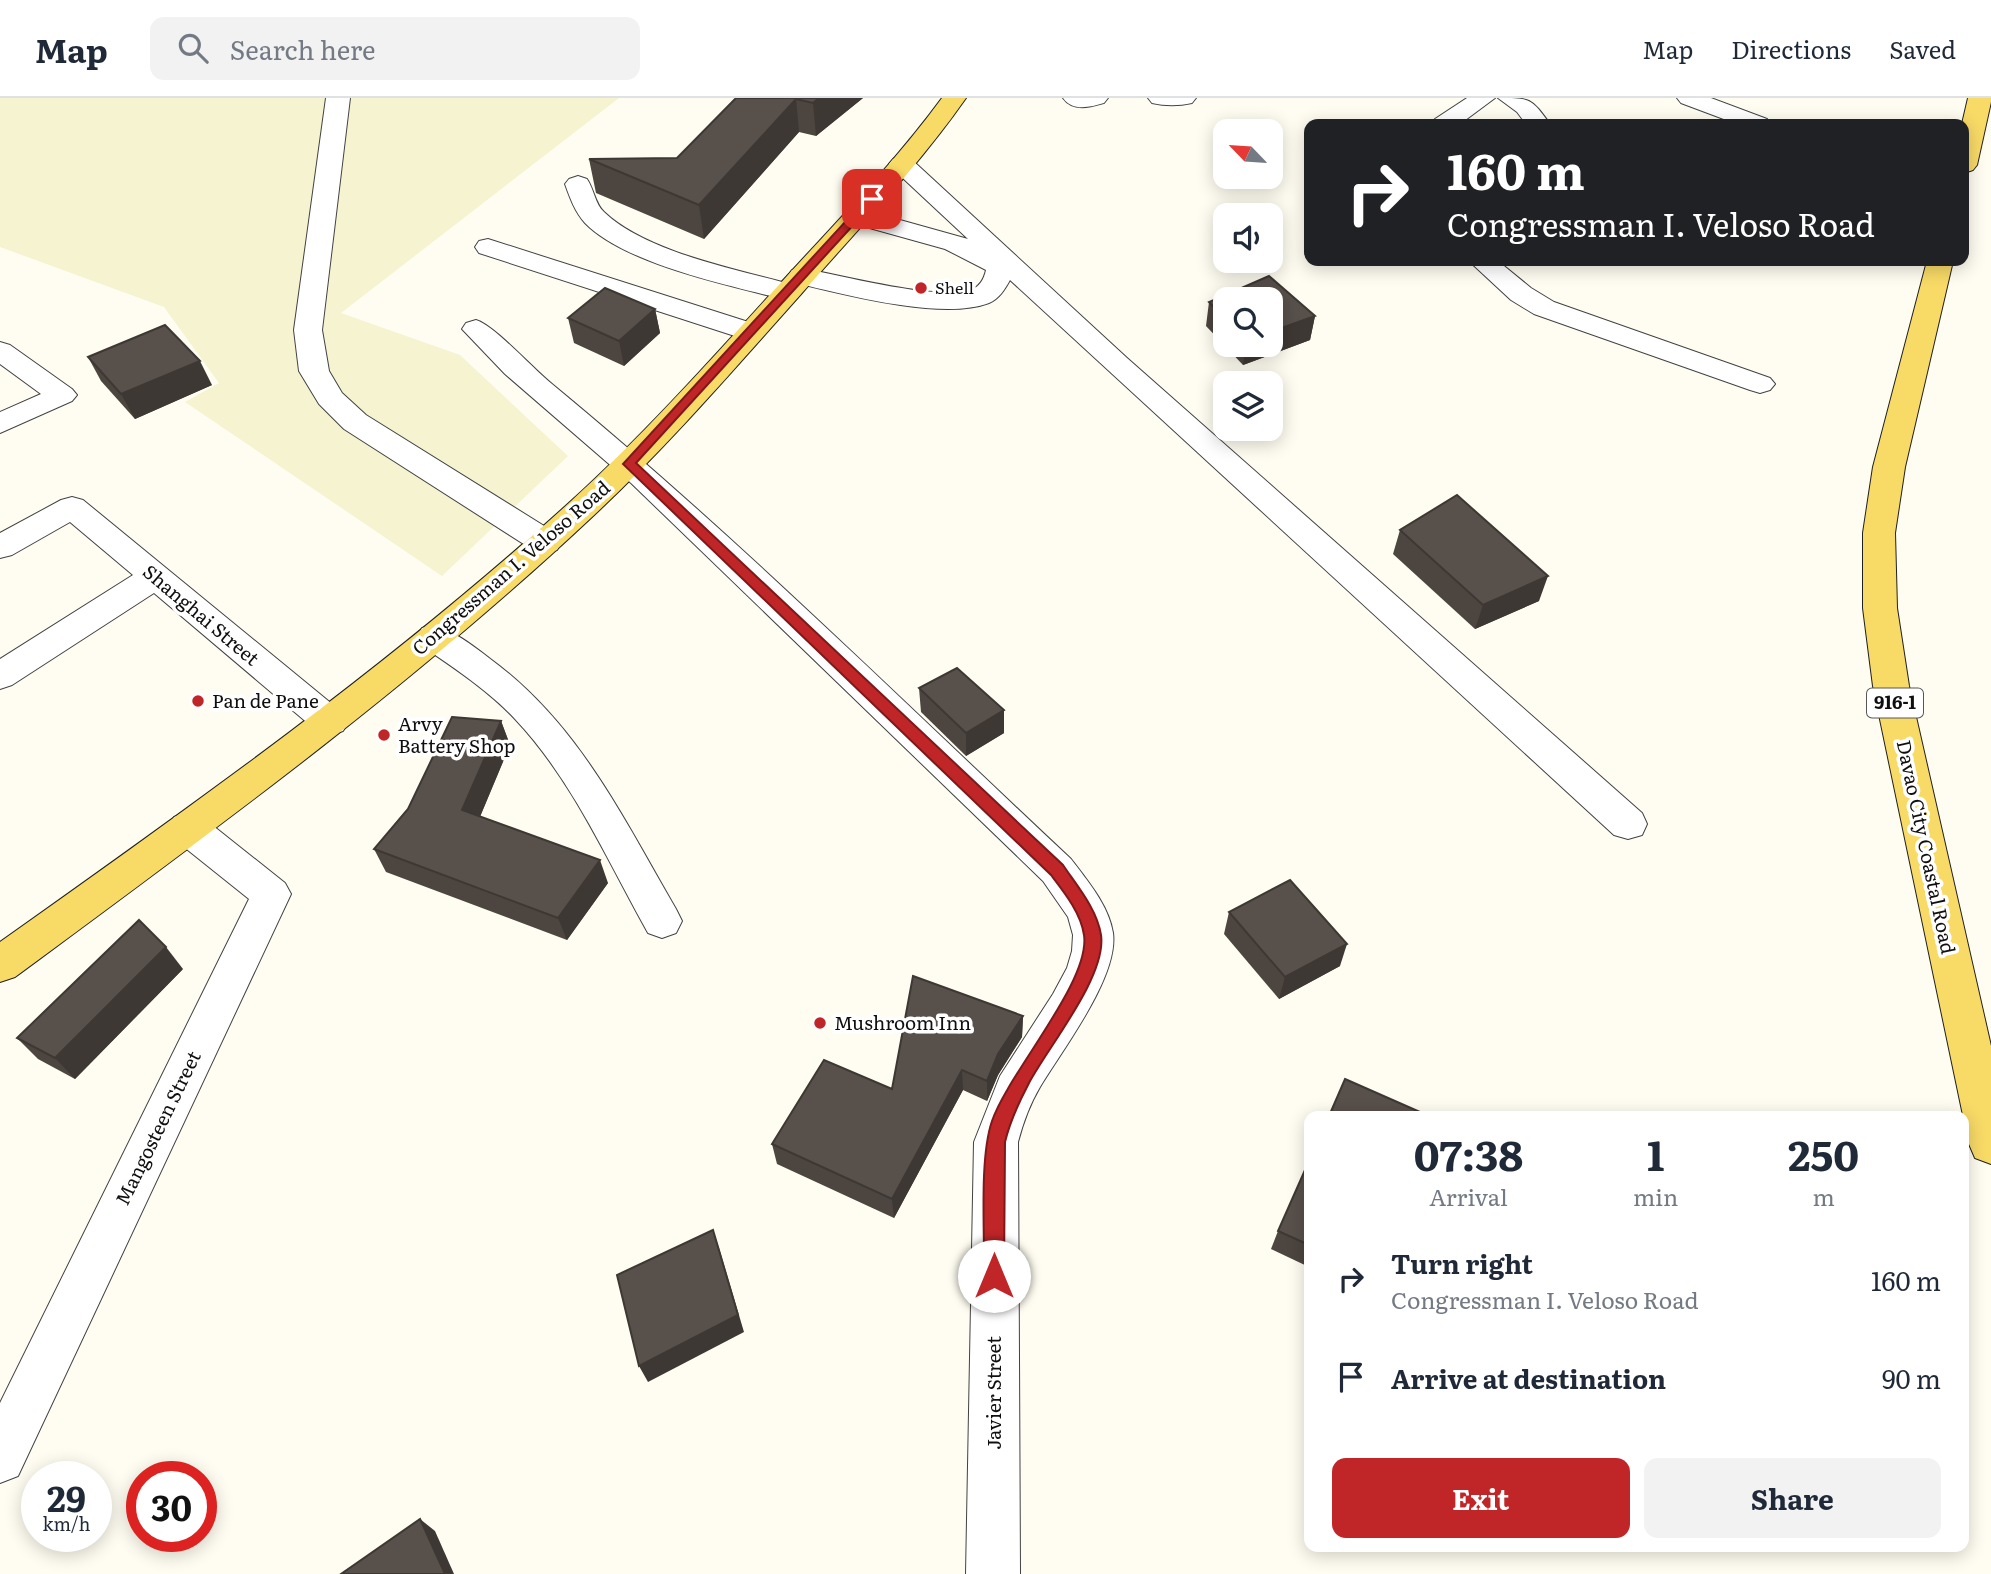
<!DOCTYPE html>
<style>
:root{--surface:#fff;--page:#f2f2f3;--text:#1f2937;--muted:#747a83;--line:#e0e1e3;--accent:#c02628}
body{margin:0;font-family:Literata,serif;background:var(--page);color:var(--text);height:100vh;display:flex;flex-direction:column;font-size:26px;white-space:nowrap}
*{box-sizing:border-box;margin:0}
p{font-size:23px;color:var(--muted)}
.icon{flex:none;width:38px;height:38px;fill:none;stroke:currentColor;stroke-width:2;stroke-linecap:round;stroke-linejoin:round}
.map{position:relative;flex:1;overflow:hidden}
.details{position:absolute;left:1304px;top:1013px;width:665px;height:441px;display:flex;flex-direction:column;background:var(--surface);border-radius:14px;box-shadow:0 4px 18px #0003}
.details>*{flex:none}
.hud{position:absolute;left:1304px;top:21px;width:665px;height:147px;border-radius:14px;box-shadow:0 4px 18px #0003;background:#202124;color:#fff;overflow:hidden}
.needle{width:46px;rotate:295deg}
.buttons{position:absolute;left:1213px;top:21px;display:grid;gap:14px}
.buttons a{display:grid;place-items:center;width:70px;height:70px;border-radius:14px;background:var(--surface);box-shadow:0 4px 18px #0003;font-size:35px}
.speed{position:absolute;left:21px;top:1363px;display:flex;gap:14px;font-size:35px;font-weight:700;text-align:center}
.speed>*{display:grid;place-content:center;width:91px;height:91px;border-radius:50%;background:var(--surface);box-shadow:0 4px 18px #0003;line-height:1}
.speed small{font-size:18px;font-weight:400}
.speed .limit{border:10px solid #d22;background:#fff;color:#111}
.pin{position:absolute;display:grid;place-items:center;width:60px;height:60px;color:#fff;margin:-30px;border-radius:14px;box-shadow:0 4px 10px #0006}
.me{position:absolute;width:77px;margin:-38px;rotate:0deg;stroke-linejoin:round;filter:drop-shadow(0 0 5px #0008)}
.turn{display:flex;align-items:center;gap:24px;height:147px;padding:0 28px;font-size:32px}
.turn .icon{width:91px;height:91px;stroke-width:2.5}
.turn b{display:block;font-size:49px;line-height:60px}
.eta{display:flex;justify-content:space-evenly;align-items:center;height:119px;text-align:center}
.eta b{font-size:42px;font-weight:700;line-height:49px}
.action{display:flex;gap:14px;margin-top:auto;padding:14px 28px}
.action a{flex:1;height:80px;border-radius:14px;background:var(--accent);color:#fff;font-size:28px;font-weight:700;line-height:80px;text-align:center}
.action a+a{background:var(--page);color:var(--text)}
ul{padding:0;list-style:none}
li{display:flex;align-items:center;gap:21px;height:98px;padding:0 28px}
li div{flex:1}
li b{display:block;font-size:26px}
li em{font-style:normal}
header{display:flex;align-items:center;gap:42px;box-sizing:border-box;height:98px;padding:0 35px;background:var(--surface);border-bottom:2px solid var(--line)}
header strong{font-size:33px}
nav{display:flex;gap:38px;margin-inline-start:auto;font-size:24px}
.search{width:490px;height:63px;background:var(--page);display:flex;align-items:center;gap:18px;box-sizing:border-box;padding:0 24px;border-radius:14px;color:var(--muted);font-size:26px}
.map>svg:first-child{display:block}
.farmland{fill:#f5f3d0}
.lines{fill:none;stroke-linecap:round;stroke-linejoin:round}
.minor-casing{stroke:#424242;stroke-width:2}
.major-casing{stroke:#202020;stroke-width:2}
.minor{fill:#fff;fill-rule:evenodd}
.major{fill:#f8da67;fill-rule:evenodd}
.wall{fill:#4c4540;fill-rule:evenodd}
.shaded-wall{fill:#3e3834}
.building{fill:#58504b;stroke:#3e3834;stroke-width:2}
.route{fill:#c02628;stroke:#7d191a;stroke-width:2}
.poi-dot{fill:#c02628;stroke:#fff;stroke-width:2.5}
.labels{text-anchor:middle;stroke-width:7;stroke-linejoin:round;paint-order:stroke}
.far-poi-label{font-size:16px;fill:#0f0f0f;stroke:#fff;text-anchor:start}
.shield{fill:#fff;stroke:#575757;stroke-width:2}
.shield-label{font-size:18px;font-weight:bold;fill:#0f0f0f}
.street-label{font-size:19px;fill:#0f0f0f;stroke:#fff}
.poi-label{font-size:19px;fill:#0f0f0f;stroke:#fff;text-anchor:start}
</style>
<header>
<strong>Map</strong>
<div class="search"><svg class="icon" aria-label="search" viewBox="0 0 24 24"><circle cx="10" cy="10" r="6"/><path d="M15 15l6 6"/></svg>Search here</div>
<nav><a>Map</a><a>Directions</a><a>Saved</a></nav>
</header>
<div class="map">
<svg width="1991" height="1476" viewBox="0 0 1991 1476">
<rect width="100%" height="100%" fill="#fffdf1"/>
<path class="farmland" d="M 0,0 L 619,0 L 341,215 L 460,257 L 568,358 L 442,478 L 185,304 L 219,285 L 164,209 L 0,149 Z"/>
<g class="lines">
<defs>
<g id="minor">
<path d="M 326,0 L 350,0 L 322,232 L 329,273 L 342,295 L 366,317 L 557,436 L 561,444 L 557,452 L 545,455 L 533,452 L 344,331 L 319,306 L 299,273 L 294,232 Z"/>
<path d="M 1063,0 L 1108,0 L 1104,5 C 1090,9 1073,14 1063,0 Z"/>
<path d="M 1148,0 L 1196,0 L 1192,5 C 1179,8 1165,8 1152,5 Z"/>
<path d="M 1467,0 L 1495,0 L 1460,26 L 1432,26 L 1435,21 Z"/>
<path d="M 1498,0 C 1531,0 1531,0 1550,26 L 1526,26 L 1517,14 Z"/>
<path d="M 1677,0 L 1711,0 L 1767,21 L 1770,26 L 1737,26 L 1681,5 Z"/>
<path d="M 902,58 L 911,61 L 1127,260 L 1642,715 L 1647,726 L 1642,737 L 1628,741 L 1614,737 L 1010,182 C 1005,191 999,201 989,205 C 942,223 842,196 792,184 L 788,178 L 792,172 L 802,170 C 838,177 939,203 970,192 C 980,189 984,181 986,172 L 945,151 L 848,124 L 844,118 L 848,112 L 857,110 L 968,141 L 893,71 L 889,66 L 893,61 Z"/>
<path d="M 578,78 L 587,81 C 594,91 595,106 604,114 C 647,155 740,172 797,188 L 801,194 L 797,200 L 787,202 C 731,188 625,166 585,125 C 575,114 570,100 565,86 L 569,81 Z"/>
<path d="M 488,141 L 761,228 L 765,234 L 761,240 L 751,243 L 741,240 L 479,155 L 475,149 L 479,143 Z"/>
<path d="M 1469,163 L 1498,163 L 1531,190 L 1554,204 L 1770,280 L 1775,286 L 1770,292 L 1760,295 L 1750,292 L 1534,216 L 1511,202 Z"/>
<path d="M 476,222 C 494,227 534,272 552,286 C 733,435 900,601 1071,761 C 1087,782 1109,808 1113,835 C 1119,879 1062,952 1040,989 C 1030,1006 1023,1025 1018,1044 L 1020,1476 L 966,1476 L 974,1044 L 1000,978 L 1053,896 L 1067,870 L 1072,853 L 1073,837 L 1068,819 L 1043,783 L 631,385 L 505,276 L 462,231 L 466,225 Z"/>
<path d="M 0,244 L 10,247 L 72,291 L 77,297 L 72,303 L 0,335 L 0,314 L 41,296 L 0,266 Z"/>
<path d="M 72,399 L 83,402 L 343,615 L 348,624 L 343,633 L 330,637 L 317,633 L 154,495 L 12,587 L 0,591 L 0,561 L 133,477 L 70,424 L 12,457 L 0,460 L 0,435 L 61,402 Z"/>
<path d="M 434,527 C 454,533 472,547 489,560 C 578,625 622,718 676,811 L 682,823 L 676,835 L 662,840 L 648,835 C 607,762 572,681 515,621 C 488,592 454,570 422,548 L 417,539 L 422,530 Z"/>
<path d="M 188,715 L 202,719 L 285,785 L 291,796 L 18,1378 L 0,1385 L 0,1305 L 249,801 L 174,741 L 169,730 L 174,719 Z"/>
</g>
<g id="major">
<path d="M 942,0 L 966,0 C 917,70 858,131 802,195 C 734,271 667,349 592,419 C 412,588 213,733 15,879 L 0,884 L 0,844 C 196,705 392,566 570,404 C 648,333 717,255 787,178 C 840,120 895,64 942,0 Z"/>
<path d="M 1968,0 L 1991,0 L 1991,4 L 1977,67 L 1973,72 L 1964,75 L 1962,26 Z"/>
<path d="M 1927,163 L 1953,163 L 1905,369 L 1895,435 L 1897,510 L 1909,588 L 1991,948 L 1991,1066 L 1975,1060 L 1969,1046 L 1873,588 L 1863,510 L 1863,435 L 1873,369 Z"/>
</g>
</defs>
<use href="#minor" class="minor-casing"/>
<use href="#major" class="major-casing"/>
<use href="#minor" class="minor"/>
<use href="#major" class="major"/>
</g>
<g class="wall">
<path d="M 736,0 L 863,0 L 816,38 L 799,34 L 704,141 L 596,95 L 589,61 L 677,60 Z"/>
<path d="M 1269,178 L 1315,218 L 1310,242 L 1243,267 L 1206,228 L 1209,204 ZM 1225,201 L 1270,201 L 1270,247 L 1225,247 Z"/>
<path d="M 655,211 L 660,235 L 624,268 L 574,245 L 568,220 Z"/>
<path d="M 88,259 L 212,287 L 135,321 L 101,283 Z"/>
<path d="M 1400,432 L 1539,503 L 1475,531 L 1393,456 Z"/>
<path d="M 919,590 L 1004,635 L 966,658 L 921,614 Z"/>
<path d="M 501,623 L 510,647 L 480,719 L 608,785 L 567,842 L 386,774 L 374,751 Z"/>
<path d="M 1229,814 L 1340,868 L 1279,901 L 1224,836 Z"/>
<path d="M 183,871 L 75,981 L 38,961 L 17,940 Z"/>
<path d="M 1023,918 L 1022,939 L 998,977 L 987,1003 L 963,992 L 894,1120 L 777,1066 L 772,1046 L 892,991 Z"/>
<path d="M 1309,1063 L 1309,1169 L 1271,1151 L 1278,1133 Z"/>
</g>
<g class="shaded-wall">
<path d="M 819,0 L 863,0 L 816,38 L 813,5 Z"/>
<path d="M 796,1 L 799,34 L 704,141 L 699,107 Z"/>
<path d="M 655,211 L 660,235 L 624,268 L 619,243 Z"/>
<path d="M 1315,218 L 1310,242 L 1243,267 L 1246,247 L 1270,247 L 1270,234 Z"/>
<path d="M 200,263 L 212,287 L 135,321 L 121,296 Z"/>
<path d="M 1548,478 L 1539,503 L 1475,531 L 1483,507 Z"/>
<path d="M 1004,612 L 1004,635 L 966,658 L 966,635 Z"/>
<path d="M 501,623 L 510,647 L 473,735 L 462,712 Z"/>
<path d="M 600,762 L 608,785 L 567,842 L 558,820 Z"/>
<path d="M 1347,846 L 1340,868 L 1279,901 L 1285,879 Z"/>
<path d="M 166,849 L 183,871 L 75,981 L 55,960 Z"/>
<path d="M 1023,918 L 1022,939 L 998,977 L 987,1003 L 987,983 L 998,956 Z"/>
<path d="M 962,972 L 963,992 L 894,1120 L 892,1101 Z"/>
<path d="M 713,1132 L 719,1150 L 744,1234 L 648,1284 L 639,1268 Z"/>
<path d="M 420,1421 L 435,1433 L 454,1476 L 445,1476 Z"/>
</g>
<g class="building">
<path d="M 736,0 L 819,0 L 813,5 L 796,1 L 699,107 L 589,61 L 677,60 Z"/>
<path d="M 1269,178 L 1315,218 L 1270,234 L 1270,201 L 1225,201 L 1225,221 L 1209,204 Z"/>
<path d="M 605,190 L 655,211 L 619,243 L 568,220 Z"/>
<path d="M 165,227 L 200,263 L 121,296 L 88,259 Z"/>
<path d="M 1457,397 L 1548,478 L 1483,507 L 1400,432 Z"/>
<path d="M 957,570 L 1004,612 L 966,635 L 919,590 Z"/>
<path d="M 452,619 L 501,623 L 462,712 L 600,762 L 558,820 L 374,751 L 408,711 Z"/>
<path d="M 1290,782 L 1347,846 L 1285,879 L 1229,814 Z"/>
<path d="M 139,822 L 166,849 L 55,960 L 17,940 Z"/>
<path d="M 913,878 L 1023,918 L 998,956 L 987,983 L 962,972 L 892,1101 L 772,1046 L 824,962 L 892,991 Z"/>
<path d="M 1345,981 L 1429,1018 L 1329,1018 Z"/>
<path d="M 1309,1063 L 1309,1147 L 1278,1133 Z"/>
<path d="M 713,1132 L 738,1217 L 639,1268 L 617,1177 Z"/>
<path d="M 420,1421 L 445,1476 L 341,1476 Z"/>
</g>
<path class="route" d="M 868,99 L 877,101 L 636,365 L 1063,767 C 1077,788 1097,811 1101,837 C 1107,878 1048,949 1029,985 C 1019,1004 1010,1023 1005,1044 L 1004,1178 L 1001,1185 L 994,1188 L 987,1185 L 984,1178 C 985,1136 979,1061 992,1023 C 1009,974 1091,883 1084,837 C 1081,815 1064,794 1051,777 L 623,366 Z"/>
<g class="poi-dot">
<circle cx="921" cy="190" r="7"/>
<circle cx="198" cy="603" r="7"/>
<circle cx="384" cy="637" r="7"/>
<circle cx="820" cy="925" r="7"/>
</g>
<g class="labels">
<g class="far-poi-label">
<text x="935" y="196">Shell</text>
</g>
<rect class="shield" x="1867" y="590.5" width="56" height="29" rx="5"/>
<g class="shield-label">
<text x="1895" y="611">916-1</text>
</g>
<g class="street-label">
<text transform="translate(511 470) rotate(-41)" y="7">Congressman I. Veloso Road</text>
<text transform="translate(201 517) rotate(40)" y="7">Shanghai Street</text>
<text transform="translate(1926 749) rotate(78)" y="7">Davao City Coastal Road</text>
<text transform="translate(158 1030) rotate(-64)" y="7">Mangosteen Street</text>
<text transform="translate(994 1295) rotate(-90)" y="7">Javier Street</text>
</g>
<g class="poi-label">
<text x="212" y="610">Pan de Pane</text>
<text x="398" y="633">Arvy<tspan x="398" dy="22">Battery Shop</tspan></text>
<text x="834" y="932">Mushroom Inn</text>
</g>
</g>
</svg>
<div class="buttons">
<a><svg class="needle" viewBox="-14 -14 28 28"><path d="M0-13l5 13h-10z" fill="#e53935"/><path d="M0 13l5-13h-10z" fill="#747a83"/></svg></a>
<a><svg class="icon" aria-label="sound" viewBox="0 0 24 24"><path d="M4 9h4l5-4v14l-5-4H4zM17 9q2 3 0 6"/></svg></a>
<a><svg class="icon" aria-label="search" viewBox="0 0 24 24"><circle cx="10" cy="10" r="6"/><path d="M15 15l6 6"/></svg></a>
<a><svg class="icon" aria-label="layers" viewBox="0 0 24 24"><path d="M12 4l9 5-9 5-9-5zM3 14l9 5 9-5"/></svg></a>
</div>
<div class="speed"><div>29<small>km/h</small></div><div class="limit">30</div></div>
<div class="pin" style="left:872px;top:101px;background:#d93025"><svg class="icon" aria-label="arrive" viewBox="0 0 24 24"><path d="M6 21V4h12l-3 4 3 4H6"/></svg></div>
<svg class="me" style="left:994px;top:1178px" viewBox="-20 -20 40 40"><circle r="19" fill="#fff"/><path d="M0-13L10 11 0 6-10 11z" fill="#c02628"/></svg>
<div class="hud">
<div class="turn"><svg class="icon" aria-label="right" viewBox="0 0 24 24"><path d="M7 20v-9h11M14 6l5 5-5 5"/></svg><div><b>160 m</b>Congressman I. Veloso Road</div></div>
</div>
<section class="details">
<div class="eta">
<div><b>07:38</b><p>Arrival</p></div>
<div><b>1</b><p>min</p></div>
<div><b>250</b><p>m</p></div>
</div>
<ul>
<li><svg class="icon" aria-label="right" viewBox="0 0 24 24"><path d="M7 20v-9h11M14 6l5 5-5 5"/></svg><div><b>Turn right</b><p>Congressman I. Veloso Road</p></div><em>160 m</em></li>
<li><svg class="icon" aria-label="arrive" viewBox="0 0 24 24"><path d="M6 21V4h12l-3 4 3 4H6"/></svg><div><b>Arrive at destination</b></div><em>90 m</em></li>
</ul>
<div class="action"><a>Exit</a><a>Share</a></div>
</section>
</div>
